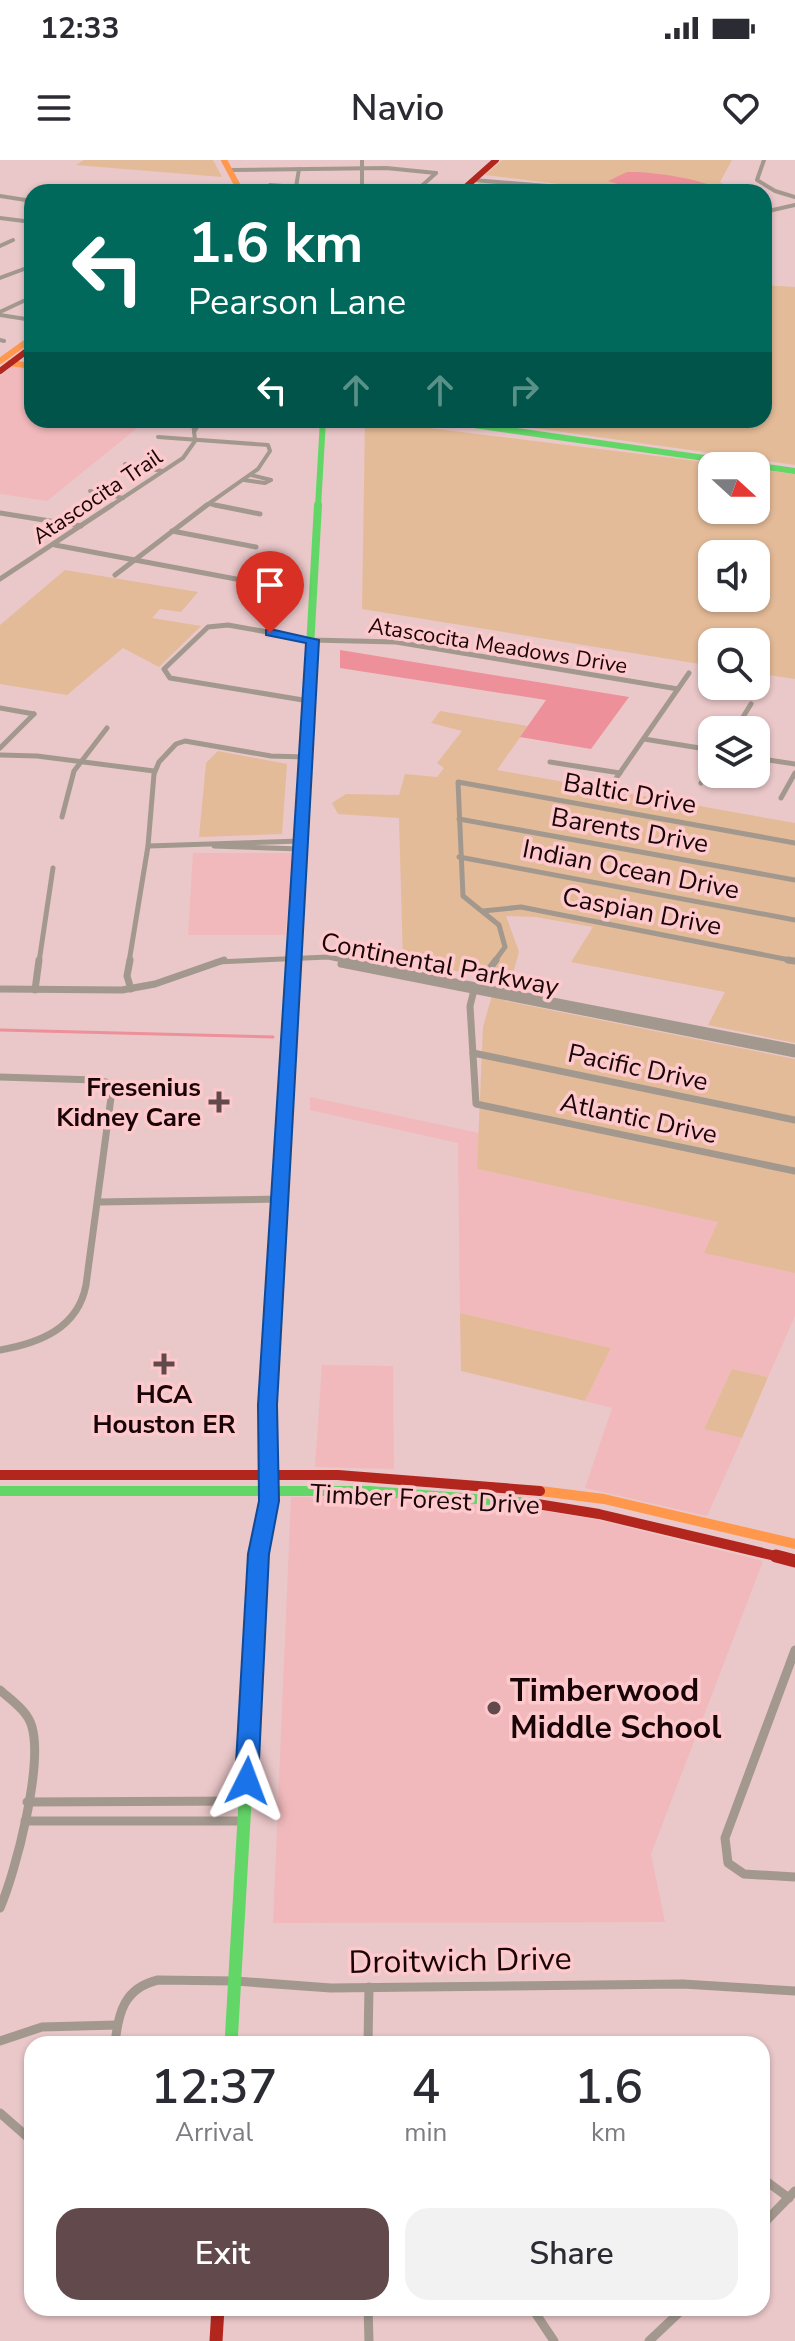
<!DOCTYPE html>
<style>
:root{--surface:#fff;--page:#f2f2f3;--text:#2b2b33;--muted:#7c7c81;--accent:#62494b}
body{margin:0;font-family:"Nunito Sans",sans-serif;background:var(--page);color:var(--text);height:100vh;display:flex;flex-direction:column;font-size:30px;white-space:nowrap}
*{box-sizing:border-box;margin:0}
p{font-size:26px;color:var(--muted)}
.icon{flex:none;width:44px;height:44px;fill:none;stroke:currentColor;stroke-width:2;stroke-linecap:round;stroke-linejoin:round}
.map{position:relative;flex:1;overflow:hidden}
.side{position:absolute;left:24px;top:1876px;width:746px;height:280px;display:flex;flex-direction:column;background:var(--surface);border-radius:24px;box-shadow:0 2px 6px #0004}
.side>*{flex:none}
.guide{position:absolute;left:24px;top:24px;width:748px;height:244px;border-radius:24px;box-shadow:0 2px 6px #0004;background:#00695c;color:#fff;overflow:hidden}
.needle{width:52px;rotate:111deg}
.fabs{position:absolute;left:698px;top:292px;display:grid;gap:16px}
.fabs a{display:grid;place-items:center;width:72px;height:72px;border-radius:16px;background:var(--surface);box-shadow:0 2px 6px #0004;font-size:40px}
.pin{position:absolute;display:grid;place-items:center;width:68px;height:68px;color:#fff;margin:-82px -34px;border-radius:50% 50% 50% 0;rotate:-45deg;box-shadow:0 0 8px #0007}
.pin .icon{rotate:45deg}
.me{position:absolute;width:88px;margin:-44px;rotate:3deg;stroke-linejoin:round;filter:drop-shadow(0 0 6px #0008)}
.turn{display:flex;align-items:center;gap:28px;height:168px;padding:0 32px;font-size:36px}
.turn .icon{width:104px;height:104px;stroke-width:2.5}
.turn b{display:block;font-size:56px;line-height:68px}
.lanes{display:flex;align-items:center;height:76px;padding:0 32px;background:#0003;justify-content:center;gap:40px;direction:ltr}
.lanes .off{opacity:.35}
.eta{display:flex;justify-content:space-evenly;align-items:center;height:136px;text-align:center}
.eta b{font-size:48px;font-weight:600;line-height:56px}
.action{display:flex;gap:16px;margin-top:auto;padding:16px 32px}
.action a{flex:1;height:92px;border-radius:24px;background:var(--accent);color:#fff;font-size:32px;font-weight:600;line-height:92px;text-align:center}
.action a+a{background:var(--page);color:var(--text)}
.status{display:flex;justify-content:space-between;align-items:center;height:56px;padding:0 40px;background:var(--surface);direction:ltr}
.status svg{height:22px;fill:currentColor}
header{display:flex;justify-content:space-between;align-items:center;height:104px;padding:0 32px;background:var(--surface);font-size:36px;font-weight:600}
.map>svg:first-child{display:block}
.built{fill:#f1b9bc}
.green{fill:#e4bb98;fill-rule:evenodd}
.water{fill:#ee9099}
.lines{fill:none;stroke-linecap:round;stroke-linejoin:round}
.stream{stroke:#ee9099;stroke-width:3}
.street-far3{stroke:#a3988e;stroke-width:4}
.street-far2{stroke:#a3988e;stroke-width:5}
.street-far1{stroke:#a3988e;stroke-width:7}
.street{stroke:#a3988e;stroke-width:9}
.fast-far3{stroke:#63d668;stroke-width:6}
.fast-far2{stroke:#63d668;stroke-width:8}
.fast-far1{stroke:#63d668;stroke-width:10}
.fast{stroke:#63d668;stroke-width:13}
.slow-far1{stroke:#ff974d;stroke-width:6}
.slow{stroke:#ff974d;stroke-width:10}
.jam-far3{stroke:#b3261e;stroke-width:6}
.jam-far2{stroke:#b3261e;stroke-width:8}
.jam-far1{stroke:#b3261e;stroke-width:10}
.jam{stroke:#b3261e;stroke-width:13}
.route{fill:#1a73e8;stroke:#114b97;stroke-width:2}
.poi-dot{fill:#62494b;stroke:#fec9cc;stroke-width:3}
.labels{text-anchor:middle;stroke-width:7;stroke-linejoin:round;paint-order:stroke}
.far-street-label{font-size:22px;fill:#190507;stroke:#fec9cc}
.street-label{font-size:26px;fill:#190507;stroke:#fec9cc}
.poi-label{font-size:26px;font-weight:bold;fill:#190507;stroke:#fec9cc;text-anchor:end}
.near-poi-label{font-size:32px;font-weight:bold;fill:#190507;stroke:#fec9cc;text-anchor:start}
.near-street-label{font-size:32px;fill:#190507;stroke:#fec9cc}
</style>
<div class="status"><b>12:33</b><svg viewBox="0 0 49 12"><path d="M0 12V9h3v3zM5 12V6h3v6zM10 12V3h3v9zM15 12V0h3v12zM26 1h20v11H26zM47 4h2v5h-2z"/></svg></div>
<header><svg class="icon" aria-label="menu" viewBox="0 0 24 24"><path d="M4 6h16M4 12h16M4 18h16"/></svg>Navio<svg class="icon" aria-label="heart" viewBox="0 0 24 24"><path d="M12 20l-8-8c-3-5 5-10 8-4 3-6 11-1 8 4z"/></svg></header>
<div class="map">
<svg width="795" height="2181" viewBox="0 0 795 2181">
<rect width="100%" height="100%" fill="#eac7c9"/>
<g class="built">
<path d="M 14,205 L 32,208 L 32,260 L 147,260 L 47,341 L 0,334 L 0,216 Z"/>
<path d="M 193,693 L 294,693 L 285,775 L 188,775 Z"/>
<path d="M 310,937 L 479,973 L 477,1009 L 719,1062 L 705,1093 L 795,1113 L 795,1156 L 768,1217 L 732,1209 L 704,1269 L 742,1278 L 707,1356 L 585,1328 L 612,1248 L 585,1241 L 611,1188 L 460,1153 L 458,983 L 310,950 Z"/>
<path d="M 322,1205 L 393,1206 L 394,1309 L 315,1307 Z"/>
<path d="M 291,1337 L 400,1338 L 536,1350 L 594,1359 L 763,1401 L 651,1694 L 665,1762 L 273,1763 Z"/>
</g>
<g class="green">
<path d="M 84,0 L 213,0 L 222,17 L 76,5 Z"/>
<path d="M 502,0 L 732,0 L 720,22 L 734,32 L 625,32 L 485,15 Z"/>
<path d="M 481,22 L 615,32 L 467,32 Z"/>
<path d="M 764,125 L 795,127 L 795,305 L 479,260 L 764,260 Z"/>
<path d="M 365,260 L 737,306 L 712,306 L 712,350 L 756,350 L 756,309 L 795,314 L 795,519 L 756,513 L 756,482 L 712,482 L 712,506 L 362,449 ZM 712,394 L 756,394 L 756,438 L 712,438 Z"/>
<path d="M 65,410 L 198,432 L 181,452 L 160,449 L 152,458 L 201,466 L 159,507 L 123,488 L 67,535 L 0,524 L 0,465 Z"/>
<path d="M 440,551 L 528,566 L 497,610 L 795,663 L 795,883 L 708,865 L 725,832 L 571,802 L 593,767 L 536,757 L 506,756 L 519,792 L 505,841 L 795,899 L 795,1113 L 704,1093 L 718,1062 L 477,1009 L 483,867 L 497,818 L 403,802 L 399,658 L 338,654 L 332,643 L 346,634 L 399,635 L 405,614 L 437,617 L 444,608 L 437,603 L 462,571 L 431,563 Z"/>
<path d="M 218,591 L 287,604 L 282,674 L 199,677 L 206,603 Z"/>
<path d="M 460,1153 L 611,1188 L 585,1241 L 461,1211 Z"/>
<path d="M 732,1209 L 768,1217 L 742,1278 L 704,1269 Z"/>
</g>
<g class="water">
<path d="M 627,12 C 651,11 706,19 725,32 L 644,32 L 608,21 Z"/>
<path d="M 340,490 L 629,537 L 591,589 L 520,577 L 546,540 L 340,508 Z"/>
</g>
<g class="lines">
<path class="stream" d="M 0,870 L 273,877"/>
<g class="street-far3">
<path d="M 362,0 L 362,32"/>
<path d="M 764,0 L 757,20 L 775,31 L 795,37"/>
<path d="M 229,10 L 386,8 L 436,13"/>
<path d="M 473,20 L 619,32"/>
<path d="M 270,25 L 296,27 L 299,9"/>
<path d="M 415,32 L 436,13"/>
<path d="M 0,36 L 32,41"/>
<path d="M 764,52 L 795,45"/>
<path d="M 0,58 L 32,62"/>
<path d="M 0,86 L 13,80"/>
<path d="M 0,118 L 32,106"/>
<path d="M 0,152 L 32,137"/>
<path d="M 0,155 L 32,160"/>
<path d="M 0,180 L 4,181"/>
<path d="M 194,272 L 201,260"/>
<path d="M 158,277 L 268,285 L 270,291 L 258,309 L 204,347"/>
<path d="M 125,304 L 162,311"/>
<path d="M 244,320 L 265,323 L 271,320 L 251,315"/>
<path d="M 90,331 L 123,338"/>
<path d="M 209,344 L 225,347"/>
<path d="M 109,347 L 183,298 L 195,281 L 193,260"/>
</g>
<g class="street-far2">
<path d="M 215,345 L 260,354"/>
<path d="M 0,353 L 81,366"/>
<path d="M 172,371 L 256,387"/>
<path d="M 55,385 L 252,422"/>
<path d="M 115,415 L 207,345"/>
<path d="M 0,419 L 112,345"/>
<path d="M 309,541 L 170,518 L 164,509 L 208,467 L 228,465 L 312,480 L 396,482 L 678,529"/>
<path d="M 0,548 L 34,554"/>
<path d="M 735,570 L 751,544"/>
<path d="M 644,579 L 712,590"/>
<path d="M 0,588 L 34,554"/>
<path d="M 0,595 L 37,596 L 154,611"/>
<path d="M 756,598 L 795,604"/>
<path d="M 550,602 L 620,613"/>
<path d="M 701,623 L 712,606"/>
<path d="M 608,630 L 689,513"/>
<path d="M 781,638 L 795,613"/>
<path d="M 62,657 L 74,611 L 107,568"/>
<path d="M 459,659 L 795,720"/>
<path d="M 148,686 L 301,681"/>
<path d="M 214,686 L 300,689"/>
<path d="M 459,697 L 795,760"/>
<path d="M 483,751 L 521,747 L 795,801"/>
<path d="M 39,802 L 53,708"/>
<path d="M 129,802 L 148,686 L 154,614 L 159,602 L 176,584 L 185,581 L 271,596 L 305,597"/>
<path d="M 216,802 L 328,797 L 352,802"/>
<path d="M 494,802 L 505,787 L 499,765 L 463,736 L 458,622 L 795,683"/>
</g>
<g class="street-far1">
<path d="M 130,800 L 127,816 L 131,829"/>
<path d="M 342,800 L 795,888"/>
<path d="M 496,800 L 474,830 L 470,846 L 476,944 L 795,1011"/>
<path d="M 788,800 L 795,801"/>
<path d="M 341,804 L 795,894"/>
<path d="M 0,829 L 122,830 L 155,824 L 224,800"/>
<path d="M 35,830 L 39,800"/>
<path d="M 473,893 L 795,960"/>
<path d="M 0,917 L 95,920 L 110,923 L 112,930 L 86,1125 C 78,1168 40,1183 0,1190"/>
<path d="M 98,1042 L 280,1039"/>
</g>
<g class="street">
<path d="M 795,1490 L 725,1678 L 728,1703 L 744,1714 L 795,1717"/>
<path d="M 0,1530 C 11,1540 28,1551 32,1567 C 43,1606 16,1711 0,1748"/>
<path d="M 27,1642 L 246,1641"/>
<path d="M 25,1661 L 244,1661"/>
<path d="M 0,1881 L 42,1867 L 117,1865"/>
<path d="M 115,1884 C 118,1853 124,1828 158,1820 L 235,1821 L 331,1828 L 683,1824 L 795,1831"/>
<path d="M 368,1884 L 369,1827"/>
<path d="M 0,1953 L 32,1981"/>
<path d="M 762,2018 L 789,2038"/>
<path d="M 762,2065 L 795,2031"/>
<path d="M 368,2148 L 369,2181"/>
<path d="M 532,2148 L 554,2181"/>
<path d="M 649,2181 L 684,2148"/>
</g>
<g class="fast-far3">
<path d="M 439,260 L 795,311"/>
<path d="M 318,347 L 323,260"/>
</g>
<path class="fast-far2" d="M 295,755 L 318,345"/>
<path class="fast-far1" d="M 0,1331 L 369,1331 L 531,1343"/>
<path class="fast" d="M 231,1884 L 256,1453"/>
<g class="slow-far1">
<path d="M 224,0 L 241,32"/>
<path d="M 0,201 L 32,178"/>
<path d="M 10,203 L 32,206"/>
</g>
<path class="slow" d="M 540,1331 L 604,1339 L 795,1384"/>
<g class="jam-far3">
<path d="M 460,32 L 496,0"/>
<path d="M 0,211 L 32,187"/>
<path d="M 414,260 L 445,264"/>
</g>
<path class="jam-far2" d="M 292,802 L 295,755"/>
<g class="jam-far1">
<path d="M 0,1315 L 338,1315 L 540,1331"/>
<path d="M 531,1343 L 599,1354 L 784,1398"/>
<path d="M 261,1398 L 267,1332 L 266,1270 L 292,800"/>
</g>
<g class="jam">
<path d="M 776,1396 L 795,1401"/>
<path d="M 256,1453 L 261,1396"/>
<path d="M 216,2181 L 218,2148"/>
</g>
</g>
<path class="route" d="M 270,469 L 319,480 L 277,1245 L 279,1341 L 269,1394 L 258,1621 L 255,1627 L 247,1630 L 239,1627 L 235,1621 L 248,1394 L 259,1341 L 258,1245 L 306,483 L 266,475 L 266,470 Z"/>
<g class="poi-dot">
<path d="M215 930h8v8h8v8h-8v8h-8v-8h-8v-8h8z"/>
<path d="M160 1192h8v8h8v8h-8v8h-8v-8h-8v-8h8z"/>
<circle cx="494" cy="1548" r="8"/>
</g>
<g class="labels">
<g class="far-street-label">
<text transform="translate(97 336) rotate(-34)" y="8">Atascocita Trail</text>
<text transform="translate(498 485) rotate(9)" y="8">Atascocita Meadows Drive</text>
</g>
<g class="street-label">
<text transform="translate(630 633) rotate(10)" y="9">Baltic Drive</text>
<text transform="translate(630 670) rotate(10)" y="9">Barents Drive</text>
<text transform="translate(631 709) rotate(11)" y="9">Indian Ocean Drive</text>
<text transform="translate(642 751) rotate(11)" y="9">Caspian Drive</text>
<text transform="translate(440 804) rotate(11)" y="9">Continental Parkway</text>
<text transform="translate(638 907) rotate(12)" y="9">Pacific Drive</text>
<text transform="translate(639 958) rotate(12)" y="9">Atlantic Drive</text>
<text transform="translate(425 1339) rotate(3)" y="9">Timber Forest Drive</text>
</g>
<g class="poi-label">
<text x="201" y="936">Fresenius<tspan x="201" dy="30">Kidney Care</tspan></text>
<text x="164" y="1243" text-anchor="middle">HCA<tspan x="164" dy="30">Houston ER</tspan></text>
</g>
<g class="near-poi-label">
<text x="510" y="1541">Timberwood<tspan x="510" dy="37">Middle School</tspan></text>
</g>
<g class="near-street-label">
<text transform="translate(460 1800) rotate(-1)" y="11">Droitwich Drive</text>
</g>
</g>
</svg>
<div class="fabs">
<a><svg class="needle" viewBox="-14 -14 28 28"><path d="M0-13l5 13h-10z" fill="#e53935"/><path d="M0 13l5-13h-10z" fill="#7c7c81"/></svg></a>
<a><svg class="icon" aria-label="sound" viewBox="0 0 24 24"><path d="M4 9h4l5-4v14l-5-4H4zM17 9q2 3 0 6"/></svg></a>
<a><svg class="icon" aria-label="search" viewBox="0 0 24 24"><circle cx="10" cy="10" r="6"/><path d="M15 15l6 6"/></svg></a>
<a><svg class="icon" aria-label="layers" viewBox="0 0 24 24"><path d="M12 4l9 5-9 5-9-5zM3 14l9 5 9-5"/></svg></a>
</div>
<div class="pin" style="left:270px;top:473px;background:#d93025"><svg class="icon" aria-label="arrive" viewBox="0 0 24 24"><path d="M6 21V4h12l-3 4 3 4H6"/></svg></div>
<svg class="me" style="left:247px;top:1621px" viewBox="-20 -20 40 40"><path d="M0-17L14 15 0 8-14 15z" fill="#1a73e8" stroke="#fff" stroke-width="4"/></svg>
<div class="guide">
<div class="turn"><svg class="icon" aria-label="left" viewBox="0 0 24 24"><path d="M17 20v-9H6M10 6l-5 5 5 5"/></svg><div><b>1.6 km</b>Pearson Lane</div></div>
<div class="lanes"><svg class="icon" aria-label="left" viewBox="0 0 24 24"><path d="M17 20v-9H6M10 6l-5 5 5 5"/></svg><svg class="icon off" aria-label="ahead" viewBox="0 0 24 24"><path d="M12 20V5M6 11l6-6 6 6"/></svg><svg class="icon off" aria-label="ahead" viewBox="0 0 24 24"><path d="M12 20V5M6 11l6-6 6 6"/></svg><svg class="icon off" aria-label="right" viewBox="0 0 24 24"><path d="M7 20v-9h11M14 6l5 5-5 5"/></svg></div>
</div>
<section class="side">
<div class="eta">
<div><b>12:37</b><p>Arrival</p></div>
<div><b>4</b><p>min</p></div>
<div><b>1.6</b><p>km</p></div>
</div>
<div class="action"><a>Exit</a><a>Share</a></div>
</section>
</div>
